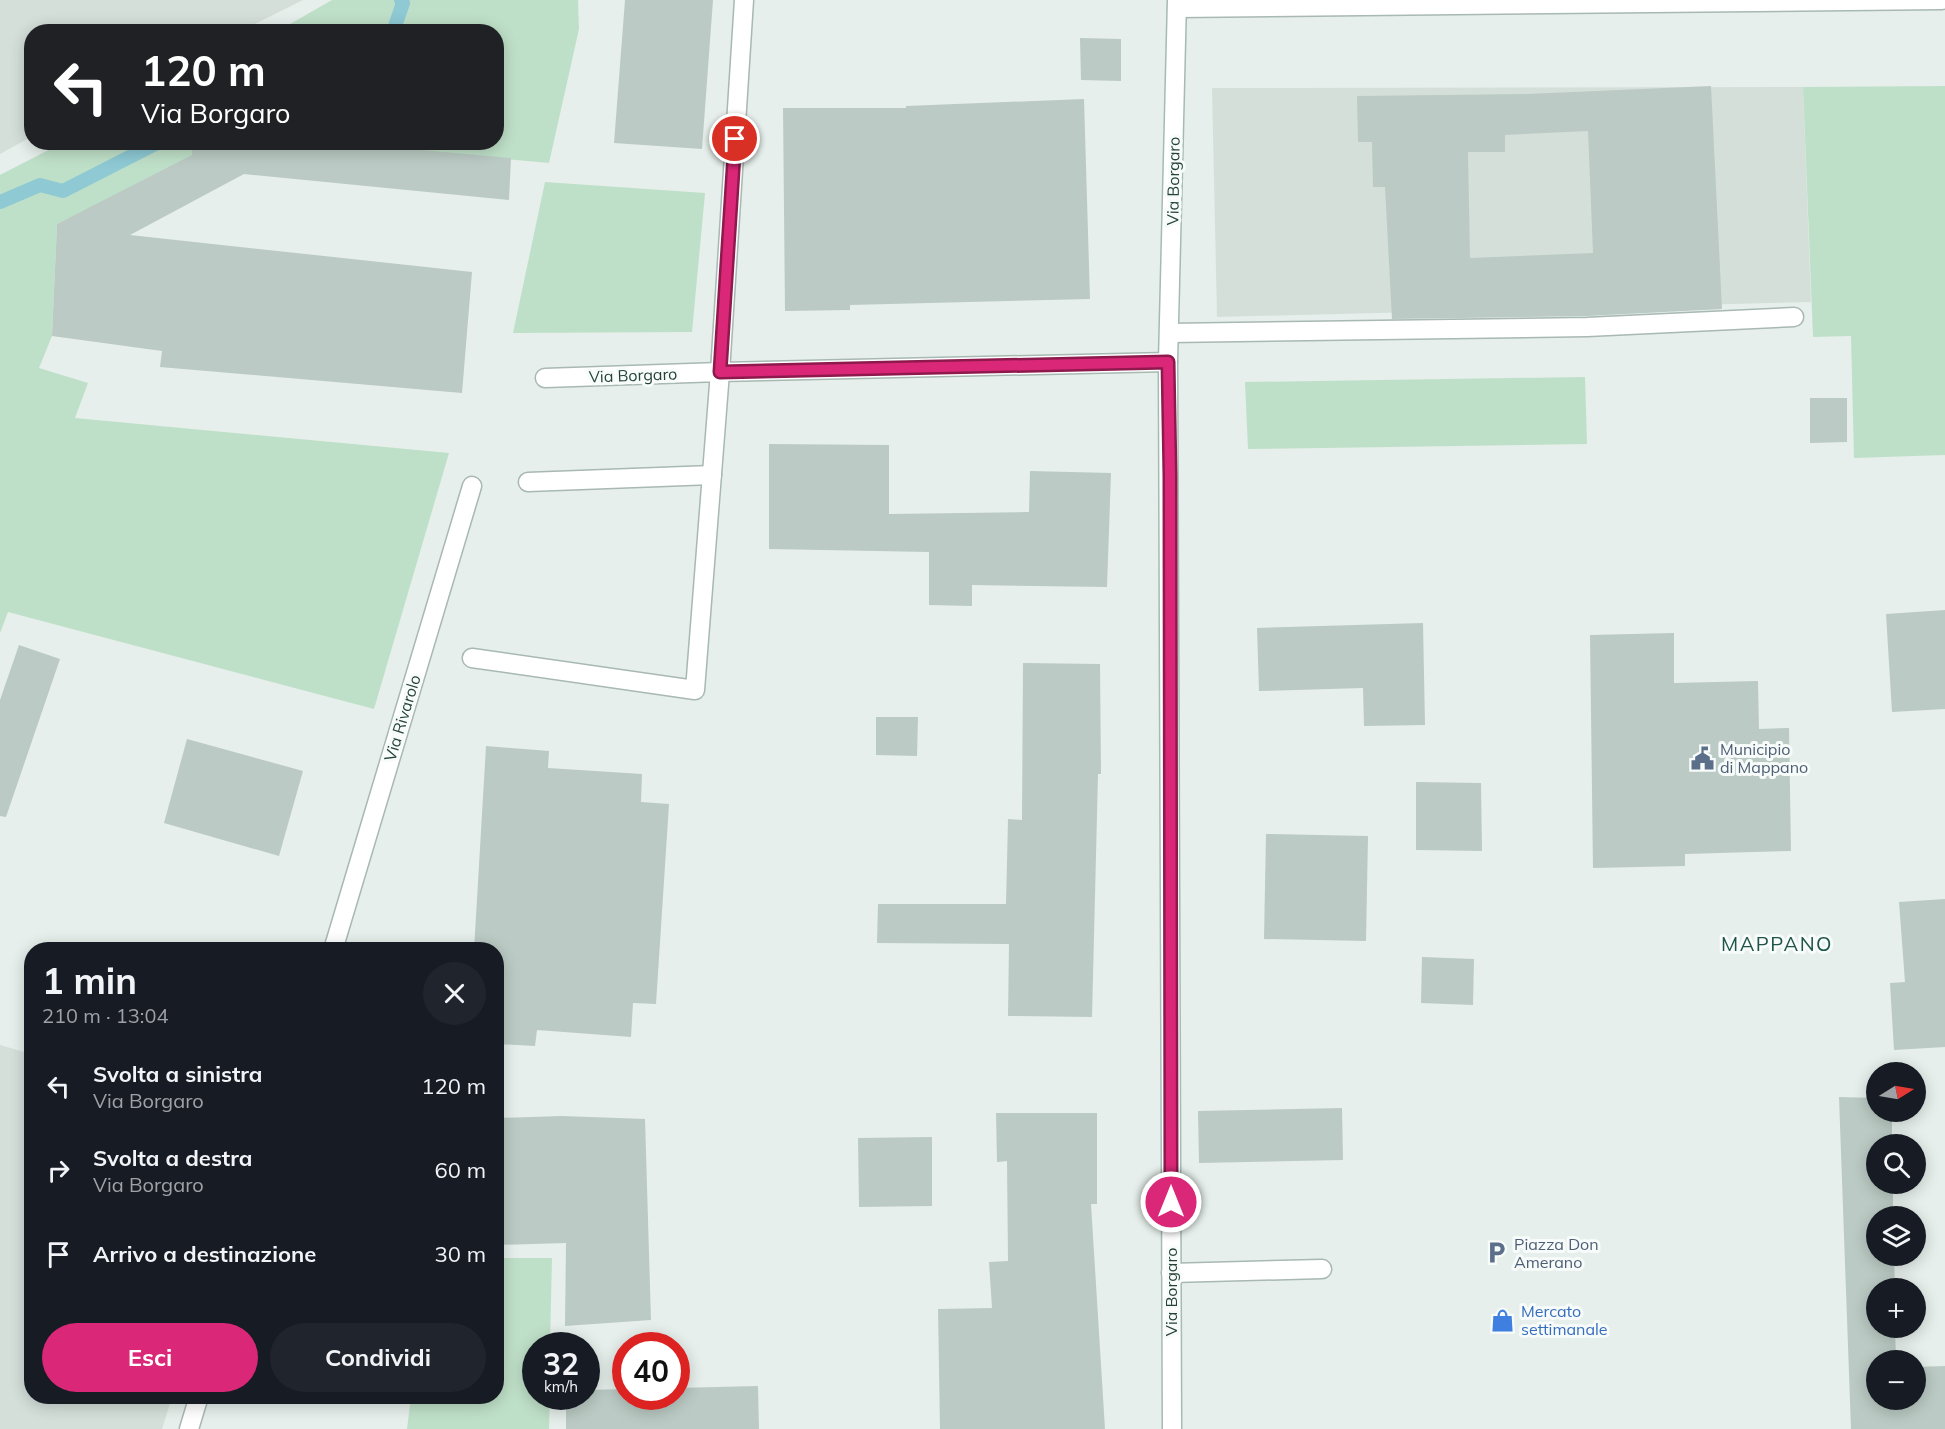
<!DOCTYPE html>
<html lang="it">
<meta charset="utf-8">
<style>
:root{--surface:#171b24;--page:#20242c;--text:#f1f3f6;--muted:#9ea1a6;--accent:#db2777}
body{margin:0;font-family:Mulish,sans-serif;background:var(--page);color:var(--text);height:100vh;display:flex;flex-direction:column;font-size:22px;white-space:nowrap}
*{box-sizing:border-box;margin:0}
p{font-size:20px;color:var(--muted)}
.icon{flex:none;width:33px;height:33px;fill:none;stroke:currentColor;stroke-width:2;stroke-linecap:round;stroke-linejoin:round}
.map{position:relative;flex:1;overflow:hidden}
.panel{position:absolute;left:24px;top:942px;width:480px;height:462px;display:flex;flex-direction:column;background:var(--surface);border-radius:24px;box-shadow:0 3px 15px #0003}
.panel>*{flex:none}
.banner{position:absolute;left:24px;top:24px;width:480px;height:126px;border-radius:24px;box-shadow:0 3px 15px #0003;background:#202124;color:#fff;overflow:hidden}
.needle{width:39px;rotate:79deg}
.fabs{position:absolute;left:1866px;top:1062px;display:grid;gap:12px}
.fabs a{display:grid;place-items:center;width:60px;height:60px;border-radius:50%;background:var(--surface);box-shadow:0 3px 15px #0003;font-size:30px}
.speed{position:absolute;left:522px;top:1332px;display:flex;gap:12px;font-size:30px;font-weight:700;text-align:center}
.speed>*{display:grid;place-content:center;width:78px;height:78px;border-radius:50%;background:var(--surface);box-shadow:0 3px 15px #0003;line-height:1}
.speed small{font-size:15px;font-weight:400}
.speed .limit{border:9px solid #d22;background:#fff;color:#111}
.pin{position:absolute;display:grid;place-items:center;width:51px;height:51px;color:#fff;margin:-26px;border:3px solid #fff;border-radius:50%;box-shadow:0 2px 6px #0007}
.me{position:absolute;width:66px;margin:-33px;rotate:0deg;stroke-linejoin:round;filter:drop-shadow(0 0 4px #0008)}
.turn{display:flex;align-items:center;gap:21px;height:126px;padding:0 18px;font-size:27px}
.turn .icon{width:78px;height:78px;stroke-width:2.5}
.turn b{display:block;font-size:42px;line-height:51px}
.round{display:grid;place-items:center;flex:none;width:63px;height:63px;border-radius:32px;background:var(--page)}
.summary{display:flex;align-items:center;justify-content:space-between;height:102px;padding:0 18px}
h1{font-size:36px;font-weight:700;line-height:45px}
.cta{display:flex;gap:12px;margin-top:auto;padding:12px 18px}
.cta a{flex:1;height:69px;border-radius:36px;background:var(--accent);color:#fff;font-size:24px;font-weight:700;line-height:69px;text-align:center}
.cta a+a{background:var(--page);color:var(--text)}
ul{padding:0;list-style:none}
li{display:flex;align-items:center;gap:18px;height:84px;padding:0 18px}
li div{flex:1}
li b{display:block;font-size:22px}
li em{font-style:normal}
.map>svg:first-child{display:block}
.built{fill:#d4dfda}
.green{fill:#bfe0c8}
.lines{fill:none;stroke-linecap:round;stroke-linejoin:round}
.stream{stroke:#8ec9d4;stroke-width:14}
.building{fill:#bbcac4;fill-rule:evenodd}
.lane-casing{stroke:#a8b8b2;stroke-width:21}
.street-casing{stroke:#a8b8b2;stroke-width:21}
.secondary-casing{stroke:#a4bbb3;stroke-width:21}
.lane{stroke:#fff;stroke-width:18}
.street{stroke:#fff;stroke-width:18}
.secondary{stroke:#fff;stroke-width:18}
.route-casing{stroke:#8e194d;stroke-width:15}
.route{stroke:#db2777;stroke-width:10}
.labels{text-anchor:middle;stroke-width:6;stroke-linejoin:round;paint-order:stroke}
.street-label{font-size:16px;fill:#24423a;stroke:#f7fbf9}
.service-label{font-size:16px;fill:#4e5e75;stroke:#f7fbf9;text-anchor:start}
.shop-label{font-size:16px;fill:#366cbe;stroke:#f7fbf9;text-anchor:start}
.quarter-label{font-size:20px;letter-spacing:1.5px;fill:#1f5548;stroke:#f7fbf9}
</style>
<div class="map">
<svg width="1945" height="1429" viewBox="0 0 1945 1429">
<rect width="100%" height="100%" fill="#e6efeb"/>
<g class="built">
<path d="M 0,0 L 303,0 L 241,31 L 32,32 L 31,137 L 0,154 Z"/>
<path d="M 1803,87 L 1811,302 L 1217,317 L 1212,88 Z"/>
<path d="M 0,1045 L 31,1054 L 32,1396 L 172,1397 L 162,1429 L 0,1429 Z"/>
</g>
<g class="green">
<path d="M 332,0 L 578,0 L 579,29 L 549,163 L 332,143 L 496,142 L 496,32 L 276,32 Z"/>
<path d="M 1945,86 L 1945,455 L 1854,458 L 1851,336 L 1813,337 L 1803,87 Z"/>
<path d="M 62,143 L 225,143 L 57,224 L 52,336 L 39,368 L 88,383 L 75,418 L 449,453 L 374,709 L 8,612 L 0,633 L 0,175 Z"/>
<path d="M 545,182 L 705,193 L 692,332 L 513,333 Z"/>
<path d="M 1585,377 L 1587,444 L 1248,449 L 1245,382 Z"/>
<path d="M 497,1258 L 552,1258 L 550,1345 L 536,1346 L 536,1396 L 550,1397 L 549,1429 L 407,1429 L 411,1397 L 496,1396 Z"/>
</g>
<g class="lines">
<g class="stream">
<path d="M 393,32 L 403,3 L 401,0"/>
<path d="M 0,202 L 40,185 L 63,191 L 159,142"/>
</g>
</g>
<g class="building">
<path d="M 625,0 L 713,0 L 702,149 L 614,143 Z"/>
<path d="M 1080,38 L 1121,39 L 1121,81 L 1081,80 Z"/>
<path d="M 1711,86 L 1722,309 L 1587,316 L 1392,319 L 1385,187 L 1373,187 L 1372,142 L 1358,142 L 1357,96 L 1527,94 ZM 1588,131 L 1593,253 L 1470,258 L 1468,152 L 1505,152 L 1505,135 Z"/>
<path d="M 1084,99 L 1090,299 L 850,305 L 850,310 L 785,311 L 783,108 L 906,108 L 906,106 Z"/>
<path d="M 193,142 L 332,142 L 511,158 L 509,200 L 244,174 L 130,235 L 472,272 L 462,393 L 160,367 L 162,351 L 52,336 L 57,224 L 192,155 Z"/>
<path d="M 1810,398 L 1847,398 L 1847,442 L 1810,443 Z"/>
<path d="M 769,444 L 889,445 L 889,514 L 1029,512 L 1030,471 L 1111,473 L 1107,587 L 972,585 L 972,606 L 929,605 L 929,552 L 769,549 Z"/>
<path d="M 1945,610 L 1945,709 L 1892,712 L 1886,614 Z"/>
<path d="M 1423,623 L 1425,725 L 1364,726 L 1363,688 L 1259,691 L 1257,628 Z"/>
<path d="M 1674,633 L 1674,683 L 1758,681 L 1759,729 L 1789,728 L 1791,851 L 1685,854 L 1685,866 L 1593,868 L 1590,635 Z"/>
<path d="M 19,645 L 60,659 L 6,817 L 0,816 L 0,700 Z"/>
<path d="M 1023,663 L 1100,664 L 1101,774 L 1098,774 L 1092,1017 L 1008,1016 L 1009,944 L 877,943 L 878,904 L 1006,904 L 1008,819 L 1022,820 Z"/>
<path d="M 876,717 L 918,717 L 917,756 L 876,755 Z"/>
<path d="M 187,739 L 303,771 L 279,856 L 164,823 Z"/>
<path d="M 486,746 L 549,751 L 548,768 L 642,774 L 641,802 L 669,804 L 656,1004 L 633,1003 L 631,1037 L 537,1030 L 535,1046 L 496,1044 L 496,950 L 474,950 Z"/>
<path d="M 1416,782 L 1481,783 L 1482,851 L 1416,850 Z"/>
<path d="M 1266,834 L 1368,836 L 1366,941 L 1264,939 Z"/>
<path d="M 1945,899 L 1945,1047 L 1894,1050 L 1890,983 L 1905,982 L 1899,902 Z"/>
<path d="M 1422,957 L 1474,959 L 1473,1005 L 1421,1003 Z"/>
<path d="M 1839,1097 L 1876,1098 L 1876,1112 L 1892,1112 L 1892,1144 L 1876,1144 L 1876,1184 L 1893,1184 L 1893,1216 L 1876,1216 L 1876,1256 L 1894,1256 L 1895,1288 L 1876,1288 L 1876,1328 L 1895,1328 L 1896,1360 L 1876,1360 L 1876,1400 L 1916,1400 L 1916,1367 L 1945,1366 L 1945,1429 L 1851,1429 Z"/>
<path d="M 1342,1108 L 1343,1160 L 1199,1163 L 1198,1111 Z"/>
<path d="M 996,1113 L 1097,1113 L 1097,1204 L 1091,1204 L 1105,1429 L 940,1429 L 938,1309 L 992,1308 L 989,1262 L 1008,1261 L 1007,1161 L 997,1162 Z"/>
<path d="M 562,1116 L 645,1119 L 651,1320 L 565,1326 L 566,1243 L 496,1245 L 496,1118 Z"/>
<path d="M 932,1137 L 932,1206 L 859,1207 L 858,1138 Z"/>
<path d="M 758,1386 L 759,1429 L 566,1429 L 566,1396 L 586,1396 L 586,1390 L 626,1389 L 626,1396 L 676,1396 L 676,1388 Z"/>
</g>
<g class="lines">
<defs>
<g id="lane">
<path d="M 744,0 L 720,372 L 1168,362"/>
<path d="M 1170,333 L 1587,327 L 1794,317"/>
<path d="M 528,482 L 712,475"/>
<path d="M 472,658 L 695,690 L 720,372 L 545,378"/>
<path d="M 1171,1273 L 1322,1269"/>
</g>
<g id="street">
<path d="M 1177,8 L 1942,0"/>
<path d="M 333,950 L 472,486"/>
<path d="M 189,1429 L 199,1396"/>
</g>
<path id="secondary" d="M 1172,1429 L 1168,362 L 1177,0"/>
</defs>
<use href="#lane" class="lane-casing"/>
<use href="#street" class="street-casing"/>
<use href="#secondary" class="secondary-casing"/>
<use href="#lane" class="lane"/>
<use href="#street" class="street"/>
<use href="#secondary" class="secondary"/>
</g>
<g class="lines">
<defs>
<path id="route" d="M 735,139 L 720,372 L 1168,362 L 1170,476 L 1171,1202"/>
</defs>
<use href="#route" class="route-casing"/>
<use href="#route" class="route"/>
</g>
<defs>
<symbol id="civic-bare" viewBox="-9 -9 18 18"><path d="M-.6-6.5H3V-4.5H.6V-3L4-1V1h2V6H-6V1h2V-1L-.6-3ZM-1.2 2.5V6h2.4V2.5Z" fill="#5c6f8a" stroke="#f7fbf9" stroke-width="2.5" paint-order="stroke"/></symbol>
<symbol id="parking-bare" viewBox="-9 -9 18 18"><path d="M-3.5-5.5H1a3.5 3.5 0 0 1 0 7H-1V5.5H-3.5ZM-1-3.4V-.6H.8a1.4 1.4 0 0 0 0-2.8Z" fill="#5c6f8a" stroke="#f7fbf9" stroke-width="2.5" paint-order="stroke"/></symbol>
<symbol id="shop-bare" viewBox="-9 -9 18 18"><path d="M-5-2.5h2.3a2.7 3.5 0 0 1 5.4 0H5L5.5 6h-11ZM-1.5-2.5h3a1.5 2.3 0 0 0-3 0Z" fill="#3f7fe0" stroke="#f7fbf9" stroke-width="2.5" paint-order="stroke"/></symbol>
</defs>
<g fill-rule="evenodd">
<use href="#civic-bare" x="1686" y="742" width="33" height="33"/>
<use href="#parking-bare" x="1480" y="1236" width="33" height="33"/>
<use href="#shop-bare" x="1486" y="1304" width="33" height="33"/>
</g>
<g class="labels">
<g class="street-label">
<text transform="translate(1173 181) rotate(-89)" y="6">Via Borgaro</text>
<text transform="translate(633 375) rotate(-2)" y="6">Via Borgaro</text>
<text transform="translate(402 718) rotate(-73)" y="6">Via Rivarolo</text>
<text transform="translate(1171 1292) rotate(-90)" y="6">Via Borgaro</text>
</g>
<g class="service-label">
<text x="1720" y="755">Municipio<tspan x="1720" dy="18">di Mappano</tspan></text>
<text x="1514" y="1250">Piazza Don<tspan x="1514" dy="18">Amerano</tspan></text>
</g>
<g class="shop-label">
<text x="1521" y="1317">Mercato<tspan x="1521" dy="18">settimanale</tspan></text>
</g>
<g class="quarter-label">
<text x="1777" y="951">MAPPANO</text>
</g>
</g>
</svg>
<div class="fabs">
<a><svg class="needle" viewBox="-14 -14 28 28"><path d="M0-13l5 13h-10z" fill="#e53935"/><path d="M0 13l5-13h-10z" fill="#9ea1a6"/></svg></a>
<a><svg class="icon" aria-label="search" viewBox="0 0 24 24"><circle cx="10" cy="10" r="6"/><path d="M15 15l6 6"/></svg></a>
<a><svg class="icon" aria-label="layers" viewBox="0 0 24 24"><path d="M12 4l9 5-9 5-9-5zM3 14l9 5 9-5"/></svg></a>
<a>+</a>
<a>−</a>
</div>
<div class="speed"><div>32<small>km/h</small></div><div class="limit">40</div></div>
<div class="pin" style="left:735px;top:139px;background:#d93025"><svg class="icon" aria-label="arrive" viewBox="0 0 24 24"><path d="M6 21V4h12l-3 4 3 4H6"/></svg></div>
<svg class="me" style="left:1171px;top:1202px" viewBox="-20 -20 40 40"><circle r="17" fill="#db2777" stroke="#fff" stroke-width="3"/><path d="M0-11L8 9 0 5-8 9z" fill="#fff"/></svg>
<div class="banner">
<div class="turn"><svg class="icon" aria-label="left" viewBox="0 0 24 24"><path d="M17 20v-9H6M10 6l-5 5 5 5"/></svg><div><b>120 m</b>Via Borgaro</div></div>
</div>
<section class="panel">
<div class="summary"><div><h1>1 min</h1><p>210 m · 13:04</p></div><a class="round"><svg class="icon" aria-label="close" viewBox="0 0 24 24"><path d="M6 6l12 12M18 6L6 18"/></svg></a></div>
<ul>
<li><svg class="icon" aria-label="left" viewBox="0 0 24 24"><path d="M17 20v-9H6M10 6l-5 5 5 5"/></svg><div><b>Svolta a sinistra</b><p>Via Borgaro</p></div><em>120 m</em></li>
<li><svg class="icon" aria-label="right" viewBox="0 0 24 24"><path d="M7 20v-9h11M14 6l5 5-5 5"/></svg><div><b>Svolta a destra</b><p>Via Borgaro</p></div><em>60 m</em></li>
<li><svg class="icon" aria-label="arrive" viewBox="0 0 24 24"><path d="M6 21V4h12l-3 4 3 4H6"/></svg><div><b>Arrivo a destinazione</b></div><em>30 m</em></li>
</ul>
<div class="cta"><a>Esci</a><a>Condividi</a></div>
</section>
</div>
